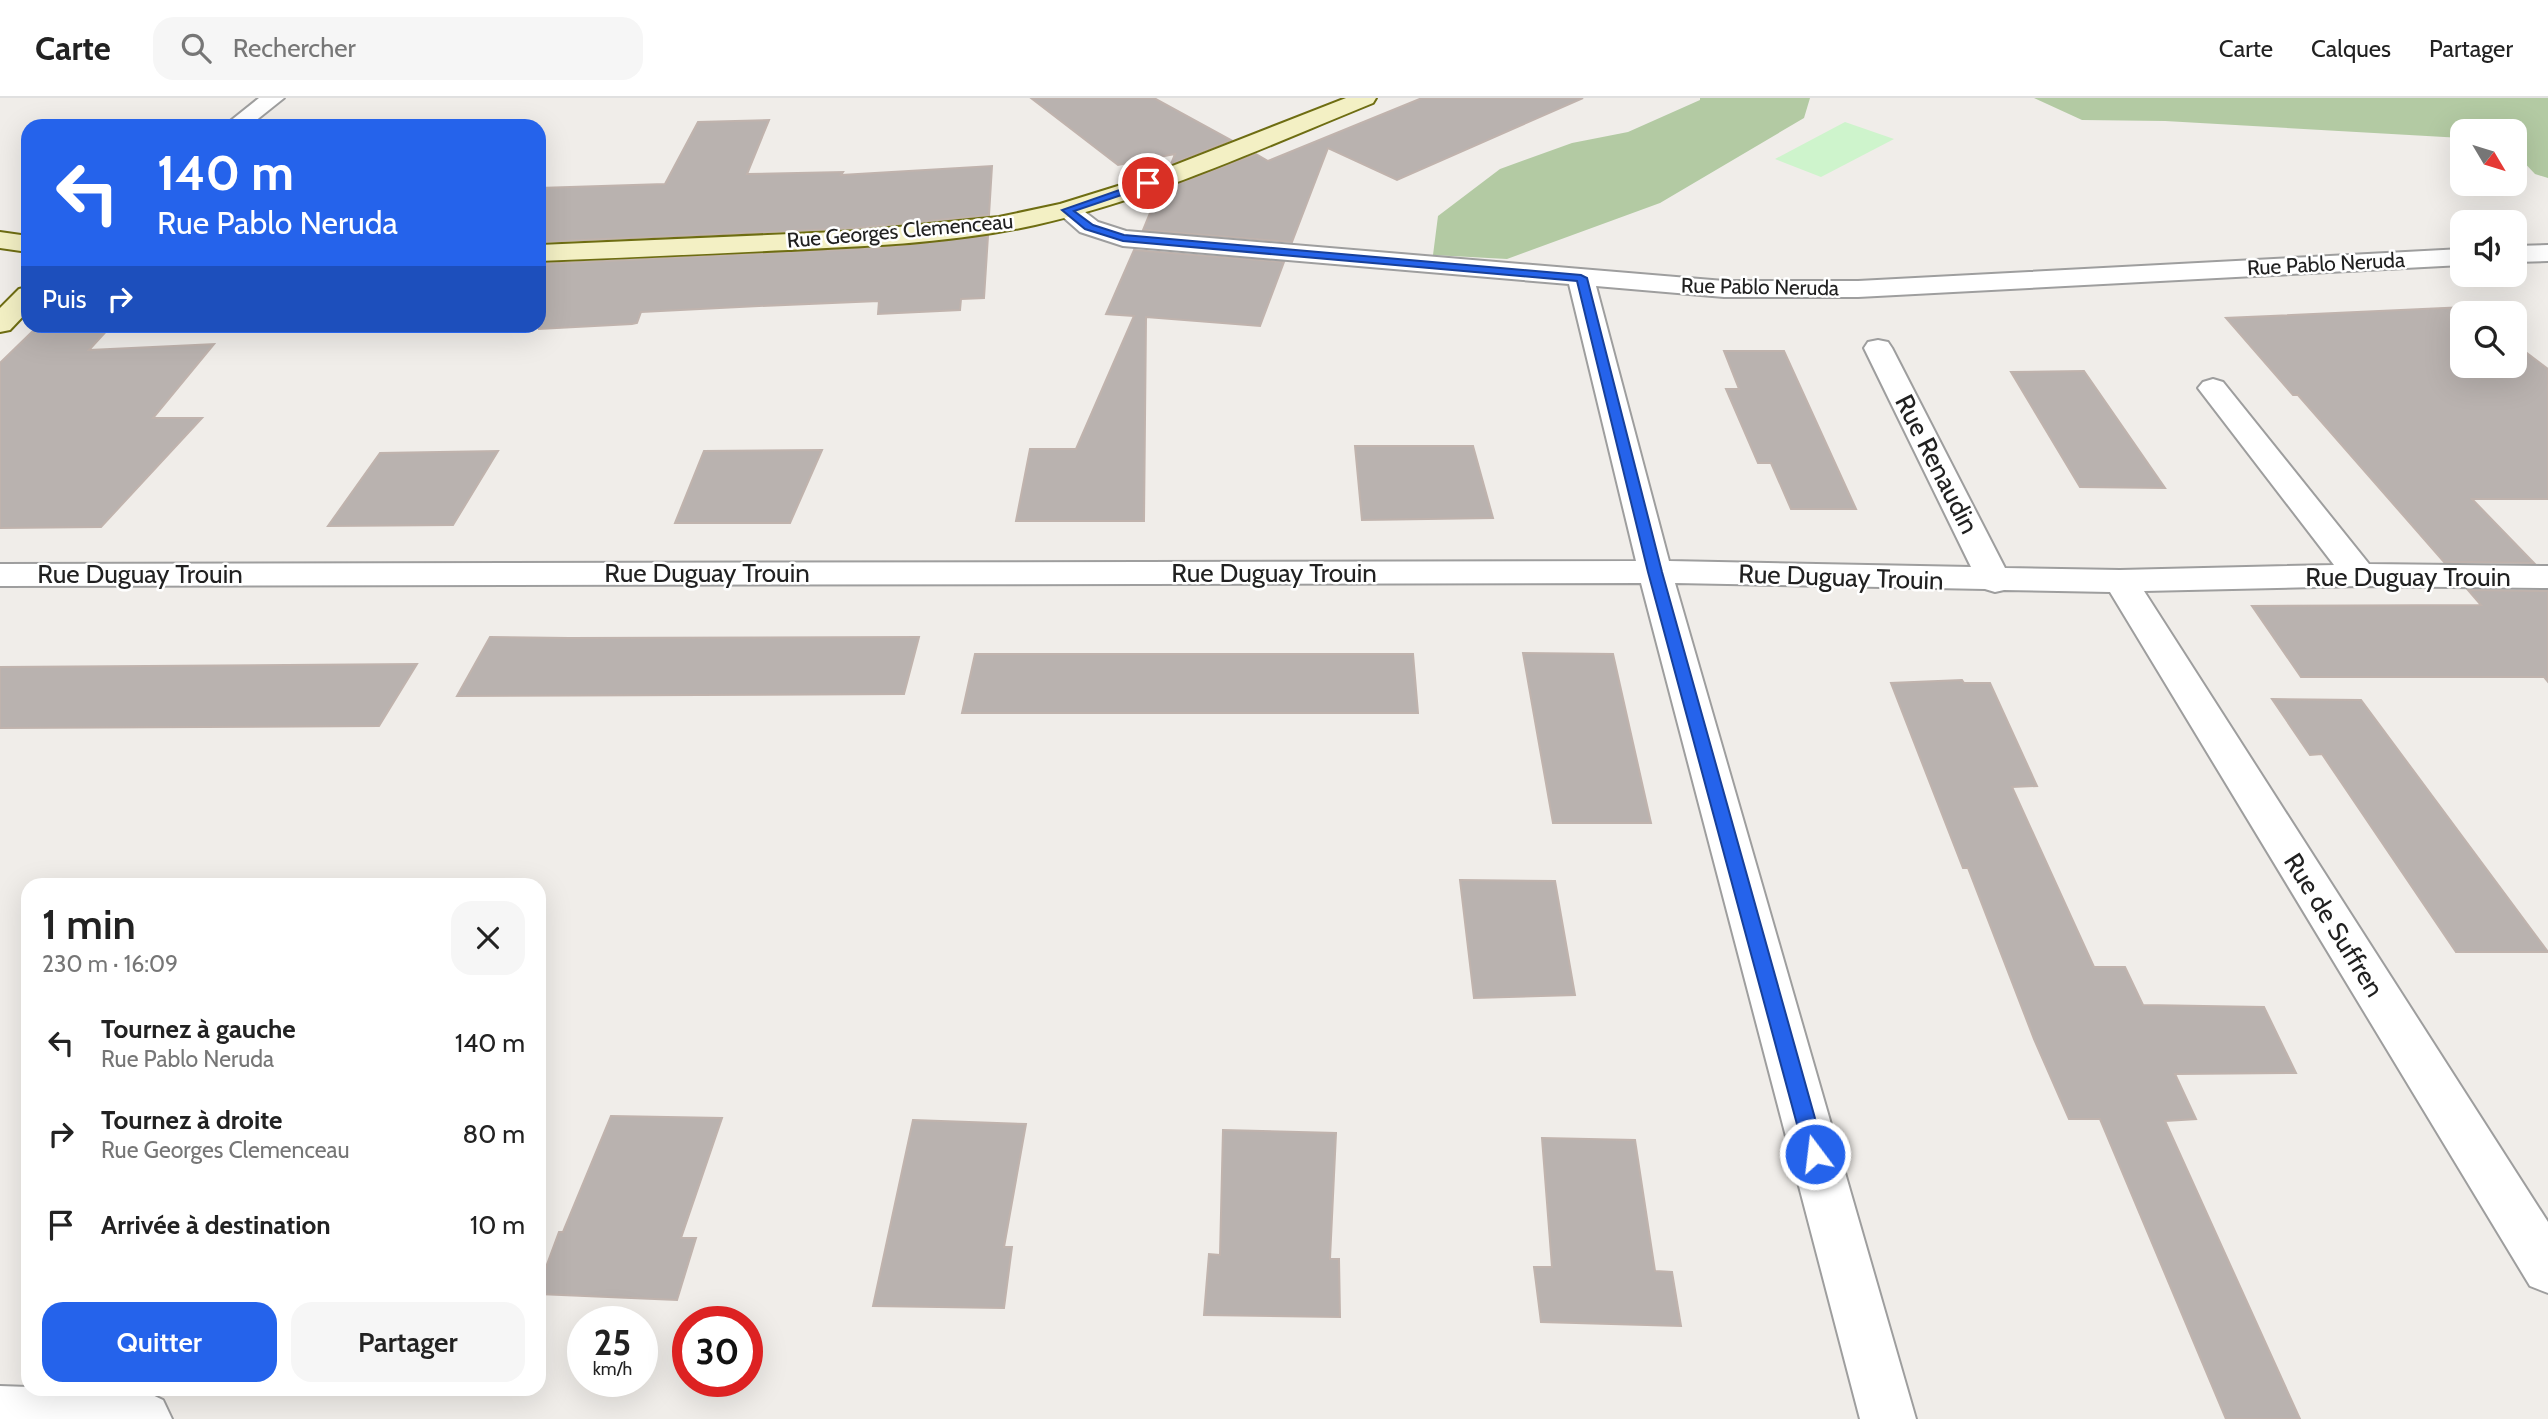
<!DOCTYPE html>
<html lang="fr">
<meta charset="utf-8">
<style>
:root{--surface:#fff;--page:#f6f6f6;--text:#222;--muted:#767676;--line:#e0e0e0;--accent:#2563eb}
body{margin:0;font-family:Cabin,sans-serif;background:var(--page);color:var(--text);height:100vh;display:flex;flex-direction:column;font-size:26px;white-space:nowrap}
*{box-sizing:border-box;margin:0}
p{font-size:23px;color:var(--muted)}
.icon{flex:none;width:38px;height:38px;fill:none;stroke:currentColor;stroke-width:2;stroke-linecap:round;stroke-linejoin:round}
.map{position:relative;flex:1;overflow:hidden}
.sheet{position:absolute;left:21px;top:780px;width:525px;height:518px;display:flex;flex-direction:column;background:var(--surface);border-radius:21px;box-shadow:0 7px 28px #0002}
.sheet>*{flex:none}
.guide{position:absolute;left:21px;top:21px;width:525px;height:214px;border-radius:21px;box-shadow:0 7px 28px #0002;background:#2563eb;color:#fff;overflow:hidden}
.needle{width:46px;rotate:128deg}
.fabs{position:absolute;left:2450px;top:21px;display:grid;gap:14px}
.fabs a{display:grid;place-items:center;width:77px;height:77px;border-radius:14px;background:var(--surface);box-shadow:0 7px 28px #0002;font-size:35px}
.speed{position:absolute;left:567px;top:1208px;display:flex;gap:14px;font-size:35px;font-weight:700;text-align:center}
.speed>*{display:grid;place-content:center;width:91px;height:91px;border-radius:50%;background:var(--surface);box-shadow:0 7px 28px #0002;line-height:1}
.speed small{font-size:18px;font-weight:400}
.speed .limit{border:10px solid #d22;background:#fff;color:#111}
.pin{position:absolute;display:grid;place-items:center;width:60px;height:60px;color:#fff;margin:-30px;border:4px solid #fff;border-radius:50%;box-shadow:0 2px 7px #0007}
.me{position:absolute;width:77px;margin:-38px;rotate:345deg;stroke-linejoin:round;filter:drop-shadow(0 0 5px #0008)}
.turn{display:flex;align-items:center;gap:24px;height:147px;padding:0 21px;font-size:32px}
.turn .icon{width:91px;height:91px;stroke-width:2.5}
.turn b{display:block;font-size:49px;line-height:60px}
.then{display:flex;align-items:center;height:66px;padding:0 21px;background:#0003;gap:14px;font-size:26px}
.round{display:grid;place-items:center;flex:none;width:74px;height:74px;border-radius:21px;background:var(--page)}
.headline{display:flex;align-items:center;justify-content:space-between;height:119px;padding:0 21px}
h1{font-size:42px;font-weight:600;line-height:52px}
.cta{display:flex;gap:14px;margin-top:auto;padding:14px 21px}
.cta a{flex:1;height:80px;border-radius:21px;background:var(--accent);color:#fff;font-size:28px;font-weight:600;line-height:80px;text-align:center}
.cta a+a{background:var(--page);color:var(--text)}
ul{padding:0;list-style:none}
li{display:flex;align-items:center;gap:21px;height:91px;padding:0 21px}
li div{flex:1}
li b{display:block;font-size:26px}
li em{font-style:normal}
header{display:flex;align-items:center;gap:42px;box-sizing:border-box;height:98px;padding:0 35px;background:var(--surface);border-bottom:2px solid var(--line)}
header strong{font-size:33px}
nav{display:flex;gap:38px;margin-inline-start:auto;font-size:24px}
.search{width:490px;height:63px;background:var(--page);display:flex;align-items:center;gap:18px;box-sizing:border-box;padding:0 24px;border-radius:21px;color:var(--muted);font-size:26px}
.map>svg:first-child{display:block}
.forest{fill:#b3caa3}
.park{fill:#cef4cc}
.building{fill:#b9b2af;stroke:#c0b3ad;stroke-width:2}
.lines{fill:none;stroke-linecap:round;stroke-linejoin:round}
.street-casing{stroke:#9e9e9e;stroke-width:4}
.secondary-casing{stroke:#6e6d12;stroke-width:4}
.street{fill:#fff;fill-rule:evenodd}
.secondary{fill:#f3f0c4;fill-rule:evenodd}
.route{fill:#2563eb;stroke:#184099;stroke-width:2}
.labels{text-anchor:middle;stroke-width:5;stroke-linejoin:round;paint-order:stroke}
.far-street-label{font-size:21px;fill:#212121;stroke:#fff}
.street-label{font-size:26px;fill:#212121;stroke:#fff}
</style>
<header>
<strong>Carte</strong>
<div class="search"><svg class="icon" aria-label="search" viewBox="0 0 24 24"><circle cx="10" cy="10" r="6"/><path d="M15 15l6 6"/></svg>Rechercher</div>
<nav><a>Carte</a><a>Calques</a><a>Partager</a></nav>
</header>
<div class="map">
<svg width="2548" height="1321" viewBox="0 0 2548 1321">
<rect width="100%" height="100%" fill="#f0ede9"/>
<g class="forest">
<path d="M 1700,0 L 1810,0 L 1804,20 L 1660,105 L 1507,161 L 1433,157 L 1438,118 L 1500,71 L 1572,45 L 1628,34 L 1700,2 Z"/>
<path d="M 2034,0 L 2548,0 L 2548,80 L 2535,76 L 2515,55 L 2515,33 L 2462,33 L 2462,40 L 2165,23 L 2082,22 Z"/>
</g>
<path class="park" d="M 1845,24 L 1894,41 L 1821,79 L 1775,61 Z"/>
<g class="building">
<path d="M 1031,0 L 1154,0 L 1231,42 L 1171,66 L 1175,56 L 1118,67 Z"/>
<path d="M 1422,0 L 1583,0 L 1397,82 L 1328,50 L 1292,144 L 1143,132 L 1159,93 L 1256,56 L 1268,63 Z"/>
<path d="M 769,22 L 747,76 L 843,74 L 841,77 L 992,68 L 989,117 L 858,130 L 539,144 L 539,90 L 665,86 L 698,24 Z"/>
<path d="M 988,138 L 984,200 L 961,201 L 960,212 L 878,216 L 879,203 L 759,208 L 641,214 L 637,225 L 632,226 L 539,231 L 539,166 L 881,150 Z"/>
<path d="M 1134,152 L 1284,164 L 1260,228 L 1146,219 L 1144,423 L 1016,423 L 1030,351 L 1076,351 L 1134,218 L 1106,216 Z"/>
<path d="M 2466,209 L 2474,215 L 2462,215 L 2462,268 L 2515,268 L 2515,246 L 2548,271 L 2548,401 L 2472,401 L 2534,465 L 2444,464 L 2298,297 L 2293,297 L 2226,220 Z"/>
<path d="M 38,228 L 111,228 L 89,252 L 214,246 L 153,320 L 202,320 L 101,429 L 0,430 L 0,265 Z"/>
<path d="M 1724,253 L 1784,253 L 1856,411 L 1791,411 L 1771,365 L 1758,365 L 1726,291 L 1739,291 Z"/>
<path d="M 2084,273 L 2165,390 L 2080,389 L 2011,274 Z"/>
<path d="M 1355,348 L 1473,348 L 1493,420 L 1362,422 Z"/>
<path d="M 822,352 L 790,425 L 675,425 L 704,353 Z"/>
<path d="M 498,353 L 453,427 L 328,428 L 380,355 Z"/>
<path d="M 2468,492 L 2548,493 L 2548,584 L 2544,579 L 2301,579 L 2252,508 L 2481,507 Z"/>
<path d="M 490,539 L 569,540 L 919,539 L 904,596 L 457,598 Z"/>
<path d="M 1523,555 L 1613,556 L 1651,725 L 1553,725 Z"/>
<path d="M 975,556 L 1413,556 L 1418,615 L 962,615 Z"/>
<path d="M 417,566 L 379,628 L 0,630 L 0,569 Z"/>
<path d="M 1962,582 L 1964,585 L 1990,585 L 2037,688 L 2012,689 L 2094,869 L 2125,869 L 2143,907 L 2264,909 L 2296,975 L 2175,976 L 2196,1021 L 2165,1023 L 2300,1321 L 2226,1321 L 2100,1021 L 2069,1021 L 2034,941 L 1968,770 L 1963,770 L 1891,585 Z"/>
<path d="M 2272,601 L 2361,602 L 2548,854 L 2456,854 L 2322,656 L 2310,657 Z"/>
<path d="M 1460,782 L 1555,783 L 1575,897 L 1474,900 Z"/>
<path d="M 611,1018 L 722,1020 L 681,1140 L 696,1140 L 677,1202 L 539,1196 L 539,1188 L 559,1134 L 563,1134 Z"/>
<path d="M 913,1022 L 1026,1026 L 1004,1149 L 1012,1149 L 1004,1210 L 873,1208 Z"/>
<path d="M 1223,1032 L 1336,1035 L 1330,1161 L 1339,1161 L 1340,1219 L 1204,1217 L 1209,1156 L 1220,1157 Z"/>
<path d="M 1542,1040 L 1635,1042 L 1655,1173 L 1672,1174 L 1681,1228 L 1541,1224 L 1534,1169 L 1552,1169 Z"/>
</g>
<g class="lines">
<defs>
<g id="street">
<path d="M 259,0 L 284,0 L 249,28 L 224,28 Z"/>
<path d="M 1067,105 L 1076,107 L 1098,124 L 1126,133 L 1724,183 L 1858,183 L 2462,151 L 2462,167 L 1858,199 L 1724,199 L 1596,188 L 1669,463 L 1971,469 L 1864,250 L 1868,244 L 1878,242 L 1888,244 L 1892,250 L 2005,470 L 2120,472 L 2334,467 L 2198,290 L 2203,284 L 2213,281 L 2223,284 L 2369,466 L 2548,468 L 2548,490 L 2360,488 L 2144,493 L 2548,1124 L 2548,1195 L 2530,1188 L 2110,494 L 2004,492 L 1995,494 L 1985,491 L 1675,485 L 1916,1321 L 1860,1321 L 1641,485 L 0,488 L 0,466 L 1636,463 L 1569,186 L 1123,148 L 1080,134 L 1055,112 L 1058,107 Z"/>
<path d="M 2548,147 L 2548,163 L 2515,164 L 2515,148 Z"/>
<path d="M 0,1288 L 144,1293 L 163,1302 L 172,1321 L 0,1321 Z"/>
</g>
<g id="secondary">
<path d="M 1346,0 L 1376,0 L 1373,5 C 1262,50 1152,101 1035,127 C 954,145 870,148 788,152 C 705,156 622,160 539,163 L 539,147 L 858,133 L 999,119 L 1060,106 L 1134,83 Z"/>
<path d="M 0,134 L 28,138 L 28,154 L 0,150 Z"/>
<path d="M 28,189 L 28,213 L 10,232 L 0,234 L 0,210 L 19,191 Z"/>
</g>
</defs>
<use href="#street" class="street-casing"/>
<use href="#secondary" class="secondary-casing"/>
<use href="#street" class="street"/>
<use href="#secondary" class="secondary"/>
</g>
<path class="route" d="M 1148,82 L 1151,83 L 1151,87 L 1074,113 L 1093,127 L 1124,137 L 1581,177 L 1587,180 L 1662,474 L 1825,1056 L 1823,1063 L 1815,1066 L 1808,1063 L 1805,1056 L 1648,474 L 1577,183 L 1123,143 L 1085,131 L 1062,112 Z"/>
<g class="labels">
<g class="far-street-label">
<text transform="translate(900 133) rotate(-5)" y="7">Rue Georges Clemenceau</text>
<text transform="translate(2326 166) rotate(-3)" y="7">Rue Pablo Neruda</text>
<text transform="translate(1760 189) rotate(1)" y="7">Rue Pablo Neruda</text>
</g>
<g class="street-label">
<text transform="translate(1937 366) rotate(63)" y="9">Rue Renaudin</text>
<text x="707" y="484">Rue Duguay Trouin</text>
<text x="1274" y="484">Rue Duguay Trouin</text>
<text x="140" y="485">Rue Duguay Trouin</text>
<text transform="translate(1841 479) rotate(2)" y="9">Rue Duguay Trouin</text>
<text x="2408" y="488">Rue Duguay Trouin</text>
<text transform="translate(2334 827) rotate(58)" y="9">Rue de Suffren</text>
</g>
</g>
</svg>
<div class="fabs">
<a><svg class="needle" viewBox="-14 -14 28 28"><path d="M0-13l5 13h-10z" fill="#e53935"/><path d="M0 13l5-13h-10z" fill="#767676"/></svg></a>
<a><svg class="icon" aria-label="sound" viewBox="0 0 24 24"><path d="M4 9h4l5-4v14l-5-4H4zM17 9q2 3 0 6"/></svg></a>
<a><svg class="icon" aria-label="search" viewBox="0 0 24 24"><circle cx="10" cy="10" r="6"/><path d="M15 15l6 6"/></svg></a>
</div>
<div class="speed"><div>25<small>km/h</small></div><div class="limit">30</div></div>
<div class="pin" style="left:1148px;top:85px;background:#d93025"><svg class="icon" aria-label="arrive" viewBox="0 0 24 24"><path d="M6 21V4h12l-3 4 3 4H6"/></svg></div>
<svg class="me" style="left:1815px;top:1056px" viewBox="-20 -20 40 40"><circle r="17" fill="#2563eb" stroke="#fff" stroke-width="3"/><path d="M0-11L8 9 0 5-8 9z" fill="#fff"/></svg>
<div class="guide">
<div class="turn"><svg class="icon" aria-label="left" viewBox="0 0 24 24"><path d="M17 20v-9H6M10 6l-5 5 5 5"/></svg><div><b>140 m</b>Rue Pablo Neruda</div></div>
<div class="then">Puis<svg class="icon" aria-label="right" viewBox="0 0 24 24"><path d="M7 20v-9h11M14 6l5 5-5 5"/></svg></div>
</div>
<section class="sheet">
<div class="headline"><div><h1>1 min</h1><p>230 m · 16:09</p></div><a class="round"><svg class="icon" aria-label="close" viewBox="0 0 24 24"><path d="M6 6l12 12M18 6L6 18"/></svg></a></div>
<ul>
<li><svg class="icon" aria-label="left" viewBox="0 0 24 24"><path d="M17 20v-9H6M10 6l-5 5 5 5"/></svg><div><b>Tournez à gauche</b><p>Rue Pablo Neruda</p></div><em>140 m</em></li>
<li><svg class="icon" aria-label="right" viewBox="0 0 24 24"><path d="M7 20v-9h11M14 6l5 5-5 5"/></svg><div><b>Tournez à droite</b><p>Rue Georges Clemenceau</p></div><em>80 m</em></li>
<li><svg class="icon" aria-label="arrive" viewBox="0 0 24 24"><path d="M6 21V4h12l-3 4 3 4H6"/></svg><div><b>Arrivée à destination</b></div><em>10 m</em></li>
</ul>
<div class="cta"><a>Quitter</a><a>Partager</a></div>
</section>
</div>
